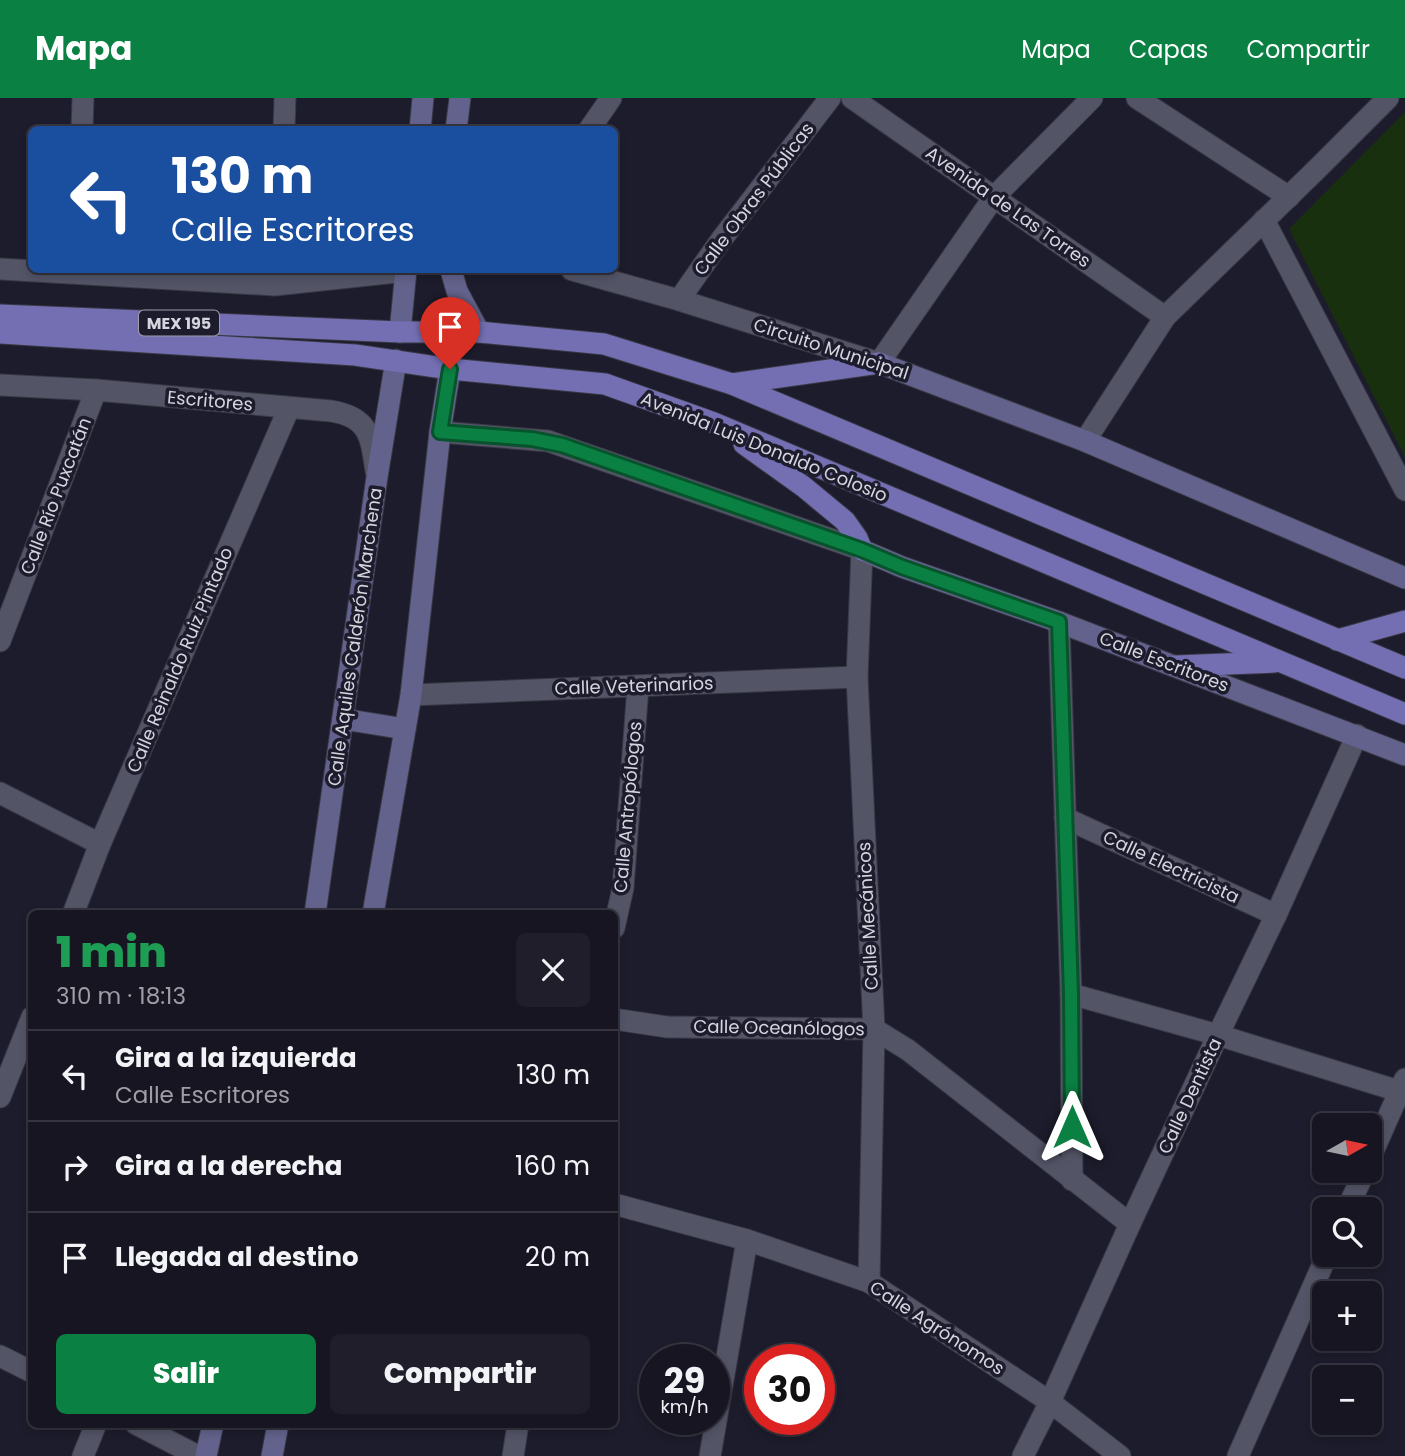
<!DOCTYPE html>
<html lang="es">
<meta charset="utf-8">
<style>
:root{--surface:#161521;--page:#1f1e2a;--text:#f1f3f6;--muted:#9e9fa5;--line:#35343f;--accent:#0b8043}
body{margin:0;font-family:Poppins,sans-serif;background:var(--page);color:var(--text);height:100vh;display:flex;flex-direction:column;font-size:26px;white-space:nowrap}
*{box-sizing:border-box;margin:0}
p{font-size:23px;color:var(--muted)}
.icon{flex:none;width:38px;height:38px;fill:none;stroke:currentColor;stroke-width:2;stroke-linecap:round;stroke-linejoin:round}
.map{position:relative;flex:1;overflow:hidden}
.side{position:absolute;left:28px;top:812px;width:590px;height:518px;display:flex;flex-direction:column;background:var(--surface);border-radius:10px;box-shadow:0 4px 10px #0003,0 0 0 2px var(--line)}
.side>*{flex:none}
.top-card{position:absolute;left:28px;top:28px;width:590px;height:147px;border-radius:10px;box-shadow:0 4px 10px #0003,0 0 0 2px var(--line);background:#1a4fa0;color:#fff;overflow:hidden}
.needle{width:46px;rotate:81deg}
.controls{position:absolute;left:1312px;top:1015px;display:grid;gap:14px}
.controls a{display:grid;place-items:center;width:70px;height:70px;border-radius:10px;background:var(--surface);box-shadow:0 4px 10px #0003,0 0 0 2px var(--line);font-size:35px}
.speed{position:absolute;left:639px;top:1246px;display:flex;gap:14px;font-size:35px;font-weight:700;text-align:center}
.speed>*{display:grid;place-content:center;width:91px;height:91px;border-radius:50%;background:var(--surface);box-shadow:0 4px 10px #0003,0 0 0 2px var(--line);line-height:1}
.speed small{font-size:18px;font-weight:400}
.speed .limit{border:10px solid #d22;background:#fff;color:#111}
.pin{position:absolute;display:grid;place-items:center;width:60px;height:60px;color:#fff;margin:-72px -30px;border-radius:50% 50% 50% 0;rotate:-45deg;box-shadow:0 0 7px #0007}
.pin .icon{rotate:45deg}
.me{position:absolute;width:77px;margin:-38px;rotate:0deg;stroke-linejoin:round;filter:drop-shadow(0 0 5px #0008)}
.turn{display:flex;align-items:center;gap:24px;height:147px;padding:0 28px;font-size:32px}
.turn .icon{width:91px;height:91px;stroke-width:2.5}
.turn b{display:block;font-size:49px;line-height:60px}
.round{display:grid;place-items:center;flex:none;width:74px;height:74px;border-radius:10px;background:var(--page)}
.overview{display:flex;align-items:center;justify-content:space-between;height:119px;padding:0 28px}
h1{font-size:42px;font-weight:800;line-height:52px;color:#1e9e55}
.action{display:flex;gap:14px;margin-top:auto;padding:14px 28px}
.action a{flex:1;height:80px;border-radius:10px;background:var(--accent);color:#fff;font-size:28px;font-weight:800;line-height:80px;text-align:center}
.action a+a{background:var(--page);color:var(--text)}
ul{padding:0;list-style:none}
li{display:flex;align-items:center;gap:21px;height:91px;padding:0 28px;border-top:2px solid var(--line)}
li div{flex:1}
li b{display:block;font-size:26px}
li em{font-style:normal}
header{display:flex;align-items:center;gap:42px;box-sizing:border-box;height:98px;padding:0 35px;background:var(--accent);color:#fff}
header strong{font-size:33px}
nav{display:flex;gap:38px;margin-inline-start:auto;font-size:24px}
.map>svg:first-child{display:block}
.green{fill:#18300d}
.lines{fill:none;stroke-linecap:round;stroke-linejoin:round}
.street-casing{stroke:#383845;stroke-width:23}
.secondary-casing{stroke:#383845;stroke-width:23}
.primary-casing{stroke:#383845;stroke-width:23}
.street{stroke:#535466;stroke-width:21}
.secondary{stroke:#63628c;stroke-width:21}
.primary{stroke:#736fb2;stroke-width:21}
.route-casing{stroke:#07532c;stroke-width:18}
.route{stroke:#0b8043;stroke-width:12}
.labels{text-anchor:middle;stroke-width:7;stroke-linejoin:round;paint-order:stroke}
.shield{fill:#1d1c2c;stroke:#9e9eaa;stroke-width:2}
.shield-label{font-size:16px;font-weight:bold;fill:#d5d5e0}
.street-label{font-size:18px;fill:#d5d5e0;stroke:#1d1c2c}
</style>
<header>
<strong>Mapa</strong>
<nav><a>Mapa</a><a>Capas</a><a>Compartir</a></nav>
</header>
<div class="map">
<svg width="1405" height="1358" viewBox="0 0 1405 1358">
<rect width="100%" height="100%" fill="#1d1c2c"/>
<path class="green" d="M 1405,14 L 1405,359 L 1289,131 Z"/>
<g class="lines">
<defs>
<g id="street">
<path d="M 852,0 L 1165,219"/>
<path d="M 1137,0 L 1289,99"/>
<path d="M 82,32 L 83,0"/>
<path d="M 284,32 L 285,0"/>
<path d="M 589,32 L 611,0"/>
<path d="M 1264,122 L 1405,392"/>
<path d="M 0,171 L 275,187 L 406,173"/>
<path d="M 572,172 L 679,202 L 879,265 L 994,99 L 1092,0"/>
<path d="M 679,202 L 721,142 L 830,0"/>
<path d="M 0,287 L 96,292 L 331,313 C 370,319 371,340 376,373"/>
<path d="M 440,334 L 548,343 L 862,452 L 857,579 L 874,931 L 869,1184"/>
<path d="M 1085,343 L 1165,219 L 1317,71 L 1388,0"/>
<path d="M 1059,524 L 1071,896 L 1072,1082"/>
<path d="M 0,543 L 96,292"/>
<path d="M 411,597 L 857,579"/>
<path d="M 0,695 L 100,746"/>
<path d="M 1065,720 L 1276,817"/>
<path d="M 73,816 L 100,746 L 289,310"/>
<path d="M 614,830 L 623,790 L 638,588"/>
<path d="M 1071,896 L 1218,937 L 1405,995"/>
<path d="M 614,921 L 667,929 L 874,931 L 908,952 L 1130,1126"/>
<path d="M 0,999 L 32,919"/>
<path d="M 1370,1060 L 1405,981"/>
<path d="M 614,1106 L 747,1142 L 869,1184 L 1050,1304 L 1120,1358"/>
<path d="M 1347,1111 L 1365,1073"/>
<path d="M 0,1258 L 32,1274"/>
<path d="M 136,1326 L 198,1358"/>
<path d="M 83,1358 L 96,1326"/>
<path d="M 513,1358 L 518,1326"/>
<path d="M 710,1358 L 747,1142"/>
<path d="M 1023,1358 L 1050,1304 L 1130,1126 L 1218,937 L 1276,817 L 1357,637"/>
<path d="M 1238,1358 L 1327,1157"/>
</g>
<g id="secondary">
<path d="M 420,32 L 423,0"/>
<path d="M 456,32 L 460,0"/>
<path d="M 451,172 L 457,193 L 479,234"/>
<path d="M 400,234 L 406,172"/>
<path d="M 879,265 L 1085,343 L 1405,480"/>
<path d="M 862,452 L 902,469 L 1059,524 L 1405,657"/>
<path d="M 343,621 L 405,631"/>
<path d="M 315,816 L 377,379 L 396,262"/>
<path d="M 373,816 L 411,597 L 440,334 L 450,271"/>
<path d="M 206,1358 L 213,1326"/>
<path d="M 272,1358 L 278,1326"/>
</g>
<g id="primary">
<path d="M 0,217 L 400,234 L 479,234 L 604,246 L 732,286 L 1405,570"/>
<path d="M 0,235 L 355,257 L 450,271 L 605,286 L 714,325 L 1405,616"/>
<path d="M 732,286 L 879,265"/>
<path d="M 744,346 L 804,389 L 845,423 L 857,440 L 862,452"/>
<path d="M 1337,542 L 1405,523"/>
<path d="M 1176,568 L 1275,564"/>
</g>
</defs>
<use href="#street" class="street-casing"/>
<use href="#secondary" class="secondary-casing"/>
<use href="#primary" class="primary-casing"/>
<use href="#street" class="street"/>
<use href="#secondary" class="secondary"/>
<use href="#primary" class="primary"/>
</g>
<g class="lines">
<defs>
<path id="route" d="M 450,271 L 440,334 L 532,341 L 562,347 L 862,452 L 902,469 L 1059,524 L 1071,896 L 1072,1029"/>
</defs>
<use href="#route" class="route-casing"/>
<use href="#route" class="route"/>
</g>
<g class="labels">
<rect class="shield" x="139" y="212.5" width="80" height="25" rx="5"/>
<g class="shield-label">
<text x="179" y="231">MEX 195</text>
</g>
<g class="street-label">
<text transform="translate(754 101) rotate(-53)" y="6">Calle Obras Públicas</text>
<text transform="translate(1008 109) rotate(35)" y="6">Avenida de Las Torres</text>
<text transform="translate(831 251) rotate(18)" y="6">Circuito Municipal</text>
<text transform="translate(210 303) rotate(5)" y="6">Escritores</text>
<text transform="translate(764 349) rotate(22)" y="6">Avenida Luis Donaldo Colosio</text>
<text transform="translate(56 398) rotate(-69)" y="6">Calle Río Puxcatán</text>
<text transform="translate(355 539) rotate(-82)" y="6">Calle Aquiles Calderón Marchena</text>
<text transform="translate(180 562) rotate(-67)" y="6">Calle Reinaldo Ruiz Pintado</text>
<text transform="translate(1164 564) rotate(21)" y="6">Calle Escritores</text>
<text transform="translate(634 588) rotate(-2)" y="6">Calle Veterinarios</text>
<text transform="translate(628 709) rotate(-85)" y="6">Calle Antropólogos</text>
<text transform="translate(1171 769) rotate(25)" y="6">Calle Electricista</text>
<text transform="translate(868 818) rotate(-93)" y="6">Calle Mecánicos</text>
<text transform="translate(779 930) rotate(1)" y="6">Calle Oceanólogos</text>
<text transform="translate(1190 998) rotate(-65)" y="6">Calle Dentista</text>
<text transform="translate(937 1230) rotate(33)" y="6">Calle Agrónomos</text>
</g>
</g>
</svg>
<div class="controls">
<a><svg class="needle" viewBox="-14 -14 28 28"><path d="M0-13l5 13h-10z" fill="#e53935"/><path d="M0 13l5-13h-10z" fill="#9e9fa5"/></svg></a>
<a><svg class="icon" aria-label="search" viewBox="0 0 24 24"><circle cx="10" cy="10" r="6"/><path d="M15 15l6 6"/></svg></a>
<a>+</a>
<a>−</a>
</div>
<div class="speed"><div>29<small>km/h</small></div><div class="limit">30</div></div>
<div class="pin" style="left:450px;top:271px;background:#d93025"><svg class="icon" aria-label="arrive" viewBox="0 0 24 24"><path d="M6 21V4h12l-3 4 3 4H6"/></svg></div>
<svg class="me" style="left:1072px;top:1029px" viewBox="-20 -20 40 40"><path d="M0-17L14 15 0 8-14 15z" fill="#0b8043" stroke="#fff" stroke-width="4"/></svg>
<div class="top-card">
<div class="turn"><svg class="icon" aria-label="left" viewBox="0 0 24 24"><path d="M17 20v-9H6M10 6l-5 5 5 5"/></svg><div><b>130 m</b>Calle Escritores</div></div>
</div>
<section class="side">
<div class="overview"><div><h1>1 min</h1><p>310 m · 18:13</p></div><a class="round"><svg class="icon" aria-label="close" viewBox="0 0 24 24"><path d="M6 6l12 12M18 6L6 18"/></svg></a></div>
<ul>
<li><svg class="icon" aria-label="left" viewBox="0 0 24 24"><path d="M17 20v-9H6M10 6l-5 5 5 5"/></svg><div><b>Gira a la izquierda</b><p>Calle Escritores</p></div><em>130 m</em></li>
<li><svg class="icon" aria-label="right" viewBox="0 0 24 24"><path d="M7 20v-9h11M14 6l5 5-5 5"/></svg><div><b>Gira a la derecha</b></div><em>160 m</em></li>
<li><svg class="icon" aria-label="arrive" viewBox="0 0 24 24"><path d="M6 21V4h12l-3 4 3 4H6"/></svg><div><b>Llegada al destino</b></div><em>20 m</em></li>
</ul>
<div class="action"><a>Salir</a><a>Compartir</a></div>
</section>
</div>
